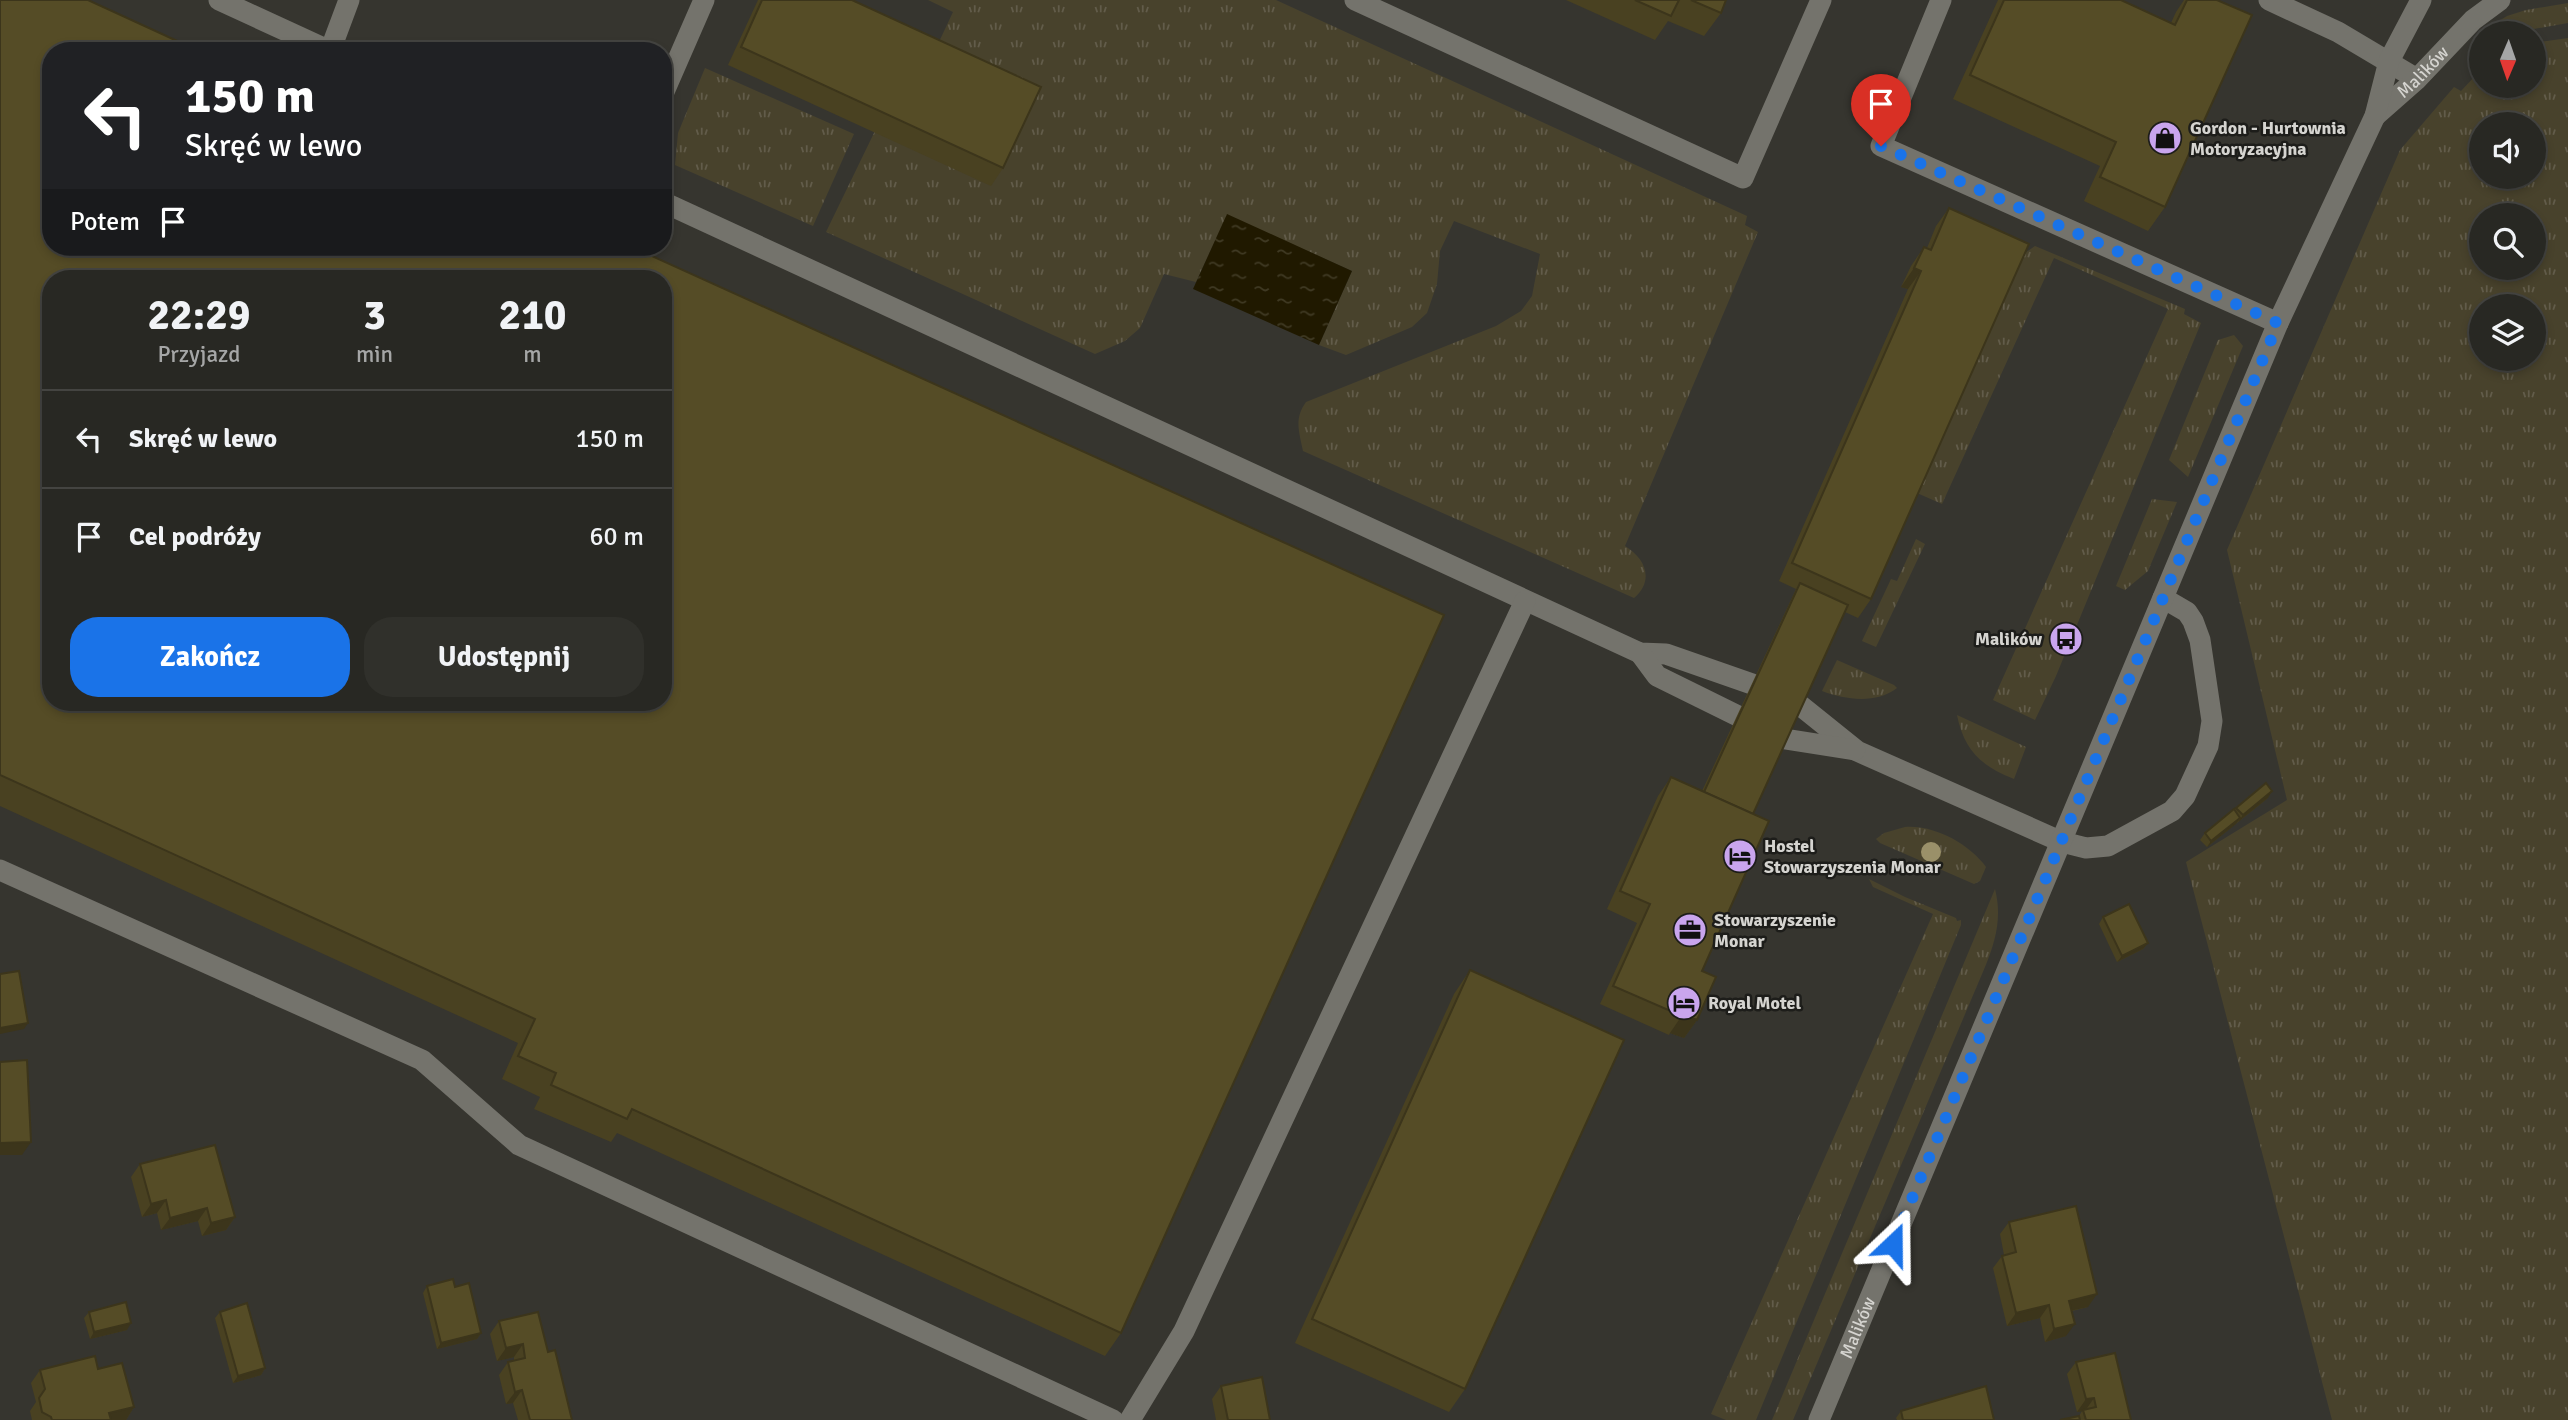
<!DOCTYPE html>
<html lang="pl">
<meta charset="utf-8">
<style>
:root{--surface:#282823;--page:#30302b;--text:#f1f3f6;--muted:#a5a6a6;--line:#444441;--accent:#1a73e8}
body{margin:0;font-family:Signika,sans-serif;background:var(--page);color:var(--text);height:100vh;display:flex;flex-direction:column;font-size:26px;white-space:nowrap}
*{box-sizing:border-box;margin:0}
p{font-size:23px;color:var(--muted)}
.icon{flex:none;width:38px;height:38px;fill:none;stroke:currentColor;stroke-width:2;stroke-linecap:round;stroke-linejoin:round}
.map{position:relative;flex:1;overflow:hidden}
.details{position:absolute;left:42px;top:270px;width:630px;height:441px;display:flex;flex-direction:column;background:var(--surface);border-radius:28px;box-shadow:0 4px 10px #0003,0 0 0 2px var(--line)}
.details>*{flex:none}
.guide{position:absolute;left:42px;top:42px;width:630px;height:214px;border-radius:28px;box-shadow:0 4px 10px #0003,0 0 0 2px var(--line);background:#202124;color:#fff;overflow:hidden}
.needle{width:46px;rotate:182deg}
.tools{position:absolute;left:2469px;top:21px;display:grid;gap:14px}
.tools a{display:grid;place-items:center;width:77px;height:77px;border-radius:50%;background:var(--surface);box-shadow:0 4px 10px #0003,0 0 0 2px var(--line);font-size:35px}
.pin{position:absolute;display:grid;place-items:center;width:60px;height:60px;color:#fff;margin:-72px -30px;border-radius:50% 50% 50% 0;rotate:-45deg;box-shadow:0 0 7px #0007}
.pin .icon{rotate:45deg}
.me{position:absolute;width:77px;margin:-38px;rotate:23deg;stroke-linejoin:round;filter:drop-shadow(0 0 5px #0008)}
.turn{display:flex;align-items:center;gap:24px;height:147px;padding:0 28px;font-size:32px}
.turn .icon{width:91px;height:91px;stroke-width:2.5}
.turn b{display:block;font-size:49px;line-height:60px}
.then{display:flex;align-items:center;height:66px;padding:0 28px;background:#0003;gap:14px;font-size:26px}
.eta{display:flex;justify-content:space-evenly;align-items:center;height:119px;text-align:center}
.eta b{font-size:42px;font-weight:700;line-height:49px}
.button{display:flex;gap:14px;margin-top:auto;padding:14px 28px}
.button a{flex:1;height:80px;border-radius:28px;background:var(--accent);color:#fff;font-size:28px;font-weight:700;line-height:80px;text-align:center}
.button a+a{background:var(--page);color:var(--text)}
ul{padding:0;list-style:none}
li{display:flex;align-items:center;gap:21px;height:98px;padding:0 28px;border-top:2px solid var(--line)}
li div{flex:1}
li b{display:block;font-size:26px}
li em{font-style:normal}
.map>svg:first-child{display:block}
.grass{fill:url(#grass-tufts);fill-rule:evenodd}
.water{fill:url(#water-ripples)}
.lines{fill:none;stroke-linecap:round;stroke-linejoin:round}
.minor{stroke:#74736c;stroke-width:21}
.tree{fill:#9a9069}
.wall{fill:#494121}
.shaded-wall{fill:#3c351b}
.building{fill:#554c26;stroke:#3c351b;stroke-width:2;fill-rule:evenodd}
.route{stroke:#1a73e8;stroke-width:12;stroke-dasharray:0 21.6}
.labels{text-anchor:middle;stroke-width:5;stroke-linejoin:round;paint-order:stroke}
.street-label{font-size:18px;fill:#d5d4d0;stroke:#1d1d1a}
.poi-label{font-size:18px;font-weight:bold;fill:#d5d4d0;stroke:#1d1d1a;text-anchor:start}
</style>
<div class="map">
<svg width="2568" height="1420" viewBox="0 0 2568 1420">
<defs>
<pattern id="grass-tufts" width="24" height="20" patternUnits="userSpaceOnUse" patternTransform="scale(1.75)"><rect width="24" height="20" fill="#48422c"/><path d="M3 7l-1-3M5 7V3M7 7l1-3M15 17l-1-3M17 17v-4M19 17l1-3" fill="none" stroke="#625c4a"/></pattern>
<pattern id="water-ripples" width="26" height="14" patternUnits="userSpaceOnUse" patternTransform="scale(1.75)"><rect width="26" height="14" fill="#201900"/><path d="M2 4q2-2 4 0t4 0M15 11q2-2 4 0t4 0" fill="none" stroke="#403a24"/></pattern>
</defs>
<rect width="100%" height="100%" fill="#36352f"/>
<g class="grass">
<path d="M 928,0 L 1276,0 L 1747,216 L 1745,225 L 1758,232 L 1625,546 C 1645,558 1655,580 1634,598 L 1303,451 C 1299,431 1294,419 1306,402 L 1496,326 L 1521,311 L 1532,296 L 1540,254 L 1454,221 L 1440,251 L 1437,284 L 1427,313 L 1412,327 L 1346,355 L 1319,345 L 1352,271 L 1227,215 L 1196,282 L 1164,274 L 1140,328 L 1125,341 L 1095,354 L 826,232 L 874,133 L 938,44 L 953,12 Z"/>
<path d="M 2568,3 L 2568,23 L 2511,33 L 2486,33 L 2483,31 L 2507,16 L 2526,10 Z"/>
<path d="M 2568,38 L 2568,1420 L 2332,1420 L 2186,862 L 2287,800 L 2227,550 L 2400,150 L 2454,87 L 2461,91 L 2476,75 L 2472,67 L 2481,55 L 2482,86 L 2534,86 L 2534,43 ZM 2482,124 L 2534,124 L 2534,177 L 2482,177 ZM 2534,215 L 2534,268 L 2482,268 L 2482,215 ZM 2482,306 L 2534,306 L 2534,359 L 2482,359 Z"/>
<path d="M 705,68 L 854,134 L 813,226 L 675,165 L 678,133 Z"/>
<path d="M 2035,246 L 2185,309 L 2184,314 L 2201,323 L 2056,676 L 2035,720 L 1993,700 L 2168,309 L 2054,258 L 1942,504 L 1917,493 L 2019,257 Z"/>
<path d="M 2234,335 L 2243,346 L 2188,477 L 2169,460 L 2218,340 Z"/>
<path d="M 2152,499 L 2177,502 L 2148,571 L 2125,590 L 2116,586 Z"/>
<path d="M 1916,539 L 1925,544 L 1876,647 L 1862,641 L 1891,579 L 1897,581 Z"/>
<path d="M 1837,660 L 1894,685 L 1897,688 C 1876,704 1846,700 1822,691 Z"/>
<path d="M 1957,715 L 2026,747 L 2014,779 C 1981,766 1964,750 1957,715 Z"/>
<path d="M 1905,827 C 1935,825 1969,844 1986,867 L 1980,881 L 1974,884 L 1880,843 L 1876,839 L 1884,833 Z"/>
<path d="M 1869,879 L 1905,897 L 1956,918 L 1957,921 L 1961,920 L 1961,925 L 1756,1420 L 1726,1420 L 1711,1414 L 1933,914 L 1873,887 Z"/>
<path d="M 1995,889 C 2002,917 1996,940 1985,967 L 1793,1420 L 1772,1420 Z"/>
</g>
<path class="water" d="M 1227,214 L 1352,271 L 1319,345 L 1193,289 Z"/>
<g class="lines">
<g class="minor">
<path d="M 219,0 L 330,51"/>
<path d="M 1355,0 L 1743,178 L 1821,0"/>
<path d="M 1941,0 L 1881,146 L 2278,323"/>
<path d="M 2269,0 L 2338,32 L 2417,79"/>
<path d="M 330,51 L 349,0"/>
<path d="M 663,94 L 704,0"/>
<path id="s1" d="M 2375,116 L 2417,79 L 2473,20 L 2500,0"/>
<path d="M 663,202 L 1640,653 L 1666,654 L 1752,684"/>
<path d="M 1640,653 L 1657,676 L 1738,716"/>
<path d="M 1801,706 L 1857,751 L 2062,842 L 2086,848 L 2108,846 L 2172,811 L 2185,796 L 2208,746 L 2212,721 L 2200,640 L 2193,621 L 2187,612 L 2163,598"/>
<path d="M 1785,739 L 1855,750"/>
<path d="M 0,870 L 422,1060 L 519,1145 L 1113,1420"/>
<path d="M 1130,1420 L 1184,1331 L 1525,601"/>
<path id="s2" d="M 1819,1420 L 2278,323 L 2375,116 L 2389,61 L 2421,0"/>
</g>
</g>
<circle class="tree" cx="1931" cy="852" r="10"/>
<g class="wall">
<path d="M 0,0 L 1121,1333 L 1105,1356 L 617,1133 L 611,1142 L 534,1109 L 540,1097 L 502,1079 L 518,1043 L 0,806 Z"/>
<path d="M 758,0 L 852,0 L 1003,168 L 991,186 L 728,65 Z"/>
<path d="M 1566,0 L 1726,0 L 1721,13 L 1704,36 L 1668,21 L 1655,40 Z"/>
<path d="M 1998,0 L 2121,0 L 2171,23 L 2176,12 L 2184,0 L 2217,0 L 2165,207 L 2148,231 L 2084,201 L 2100,166 L 1953,99 Z"/>
<path d="M 1949,208 L 1871,599 L 1858,618 L 1845,612 L 1753,814 L 1702,971 L 1697,1020 L 1684,1038 L 1670,1033 L 1669,1035 L 1600,1004 L 1637,923 L 1607,909 L 1658,796 L 1671,777 L 1702,791 L 1796,589 L 1779,581 L 1908,289 L 1901,287 L 1911,266 L 1924,247 L 1927,248 L 1936,226 Z"/>
<path d="M 2268,798 L 2207,847 L 2200,840 L 2205,833 L 2236,808 Z"/>
<path d="M 2103,917 L 2148,943 L 2143,949 L 2117,962 L 2099,924 Z"/>
<path d="M 1470,970 L 1465,1389 L 1449,1412 L 1295,1343 L 1454,994 Z"/>
<path d="M 140,1164 L 235,1217 L 226,1230 L 202,1236 L 198,1221 L 161,1230 L 157,1213 L 142,1217 L 131,1177 Z"/>
<path d="M 2009,1222 L 2088,1307 L 2072,1311 L 2066,1336 L 2045,1342 L 2040,1318 L 2007,1326 L 1993,1268 L 2002,1256 L 2004,1255 L 2000,1234 Z"/>
<path d="M 427,1286 L 481,1333 L 477,1339 L 437,1349 L 423,1293 Z"/>
<path d="M 89,1312 L 127,1330 L 90,1339 L 84,1318 Z"/>
<path d="M 220,1312 L 265,1368 L 261,1375 L 233,1383 L 215,1318 Z"/>
<path d="M 499,1321 L 548,1352 L 572,1420 L 518,1420 L 513,1403 L 506,1404 L 499,1375 L 508,1362 L 514,1361 L 514,1357 L 497,1361 L 490,1334 Z"/>
<path d="M 2076,1362 L 2131,1420 L 2060,1420 L 2079,1416 L 2082,1411 L 2077,1412 L 2067,1374 Z"/>
<path d="M 98,1369 L 134,1407 L 126,1420 L 32,1420 L 30,1411 L 36,1402 L 31,1383 L 40,1370 Z"/>
<path d="M 1221,1386 L 1270,1420 L 1216,1420 L 1212,1399 Z"/>
<path d="M 1901,1411 L 1994,1420 L 1897,1420 L 1896,1418 Z"/>
</g>
<g class="shaded-wall">
<path d="M 1914,268 L 1921,271 L 1908,289 L 1901,287 Z"/>
<path d="M 2272,791 L 2268,798 L 2238,822 L 2243,815 Z"/>
<path d="M 2240,818 L 2236,824 L 2207,847 L 2211,841 Z"/>
<path d="M 2148,943 L 2143,949 L 2117,962 L 2122,956 Z"/>
<path d="M 1683,1014 L 1697,1020 L 1684,1038 L 1670,1033 Z"/>
<path d="M 28,1023 L 24,1029 L 0,1034 L 0,1028 Z"/>
<path d="M 31,1142 L 22,1155 L 0,1155 L 0,1143 Z"/>
<path d="M 166,1200 L 157,1213 L 142,1217 L 151,1204 Z"/>
<path d="M 207,1208 L 198,1221 L 161,1230 L 170,1218 Z"/>
<path d="M 235,1217 L 226,1230 L 202,1236 L 211,1223 Z"/>
<path d="M 2097,1294 L 2088,1307 L 2060,1313 L 2069,1301 Z"/>
<path d="M 2049,1305 L 2040,1318 L 2007,1326 L 2016,1313 Z"/>
<path d="M 131,1323 L 127,1330 L 90,1339 L 94,1332 Z"/>
<path d="M 2075,1324 L 2066,1336 L 2045,1342 L 2054,1329 Z"/>
<path d="M 481,1333 L 477,1339 L 437,1349 L 441,1343 Z"/>
<path d="M 523,1344 L 514,1357 L 497,1361 L 506,1348 Z"/>
<path d="M 265,1368 L 261,1375 L 233,1383 L 238,1376 Z"/>
<path d="M 522,1390 L 513,1403 L 506,1404 L 515,1392 Z"/>
<path d="M 2094,1398 L 2085,1411 L 2077,1412 L 2086,1399 Z"/>
<path d="M 134,1407 L 126,1420 L 104,1420 L 109,1413 Z"/>
</g>
<g class="building">
<path d="M 0,0 L 88,0 L 199,51 L 51,51 L 51,247 L 632,247 L 1444,615 L 1121,1333 L 632,1109 L 627,1119 L 551,1085 L 556,1073 L 518,1056 L 535,1019 L 0,775 ZM 51,278 L 663,278 L 663,702 L 51,702 Z"/>
<path d="M 762,0 L 852,0 L 1041,87 L 1003,168 L 741,47 Z"/>
<path d="M 1635,0 L 1679,0 L 1671,16 Z"/>
<path d="M 1691,0 L 1726,0 L 1721,13 Z"/>
<path d="M 2004,0 L 2121,0 L 2175,25 L 2187,0 L 2217,0 L 2252,15 L 2165,207 L 2100,177 L 2116,142 L 1970,75 Z"/>
<path d="M 1949,208 L 2029,244 L 1871,599 L 1792,563 L 1921,271 L 1914,268 L 1924,247 L 1931,250 Z"/>
<path d="M 1800,583 L 1848,605 L 1753,814 L 1704,792 Z"/>
<path d="M 1671,777 L 1769,821 L 1702,971 L 1716,977 L 1697,1020 L 1683,1014 L 1682,1016 L 1613,986 L 1650,904 L 1620,891 Z"/>
<path d="M 2266,783 L 2272,791 L 2243,815 L 2236,808 Z"/>
<path d="M 2234,809 L 2240,818 L 2211,841 L 2205,833 Z"/>
<path d="M 2129,904 L 2148,943 L 2122,956 L 2103,917 Z"/>
<path d="M 1470,970 L 1624,1040 L 1465,1389 L 1312,1319 Z"/>
<path d="M 19,971 L 28,1023 L 0,1028 L 0,974 Z"/>
<path d="M 27,1060 L 31,1142 L 0,1143 L 0,1062 Z"/>
<path d="M 215,1145 L 235,1217 L 211,1223 L 207,1208 L 170,1218 L 166,1200 L 151,1204 L 140,1164 Z"/>
<path d="M 2076,1206 L 2097,1294 L 2069,1301 L 2075,1324 L 2054,1329 L 2049,1305 L 2016,1313 L 2002,1256 L 2016,1252 L 2009,1222 Z"/>
<path d="M 453,1279 L 455,1287 L 469,1283 L 481,1333 L 441,1343 L 427,1286 Z"/>
<path d="M 126,1302 L 131,1323 L 94,1332 L 89,1312 Z"/>
<path d="M 247,1303 L 265,1368 L 238,1376 L 220,1312 Z"/>
<path d="M 538,1312 L 548,1352 L 555,1350 L 572,1420 L 530,1420 L 522,1390 L 515,1392 L 508,1362 L 525,1358 L 523,1344 L 506,1348 L 499,1321 Z"/>
<path d="M 2115,1353 L 2131,1420 L 2086,1420 L 2083,1410 L 2096,1407 L 2094,1398 L 2086,1399 L 2076,1362 Z"/>
<path d="M 95,1356 L 98,1369 L 122,1363 L 134,1407 L 109,1413 L 111,1420 L 52,1420 L 51,1417 L 42,1412 L 39,1398 L 45,1389 L 40,1370 Z"/>
<path d="M 1262,1377 L 1270,1420 L 1228,1420 L 1221,1386 Z"/>
<path d="M 1986,1386 L 1994,1420 L 1903,1420 L 1901,1411 Z"/>
<path d="M 2079,1416 L 2080,1420 L 2060,1420 Z"/>
</g>
<g class="lines">
<path class="route" d="M 1881,146 L 2278,323 L 1893,1244"/>
</g>
<defs>
<symbol id="shop-disc" viewBox="-11 -11 22 22"><circle r="9.5" fill="#c9a5ee" stroke="#1d1d1a"/><path d="M-5-2.5h2.3a2.7 3.5 0 0 1 5.4 0H5L5.5 6h-11ZM-1.5-2.5h3a1.5 2.3 0 0 0-3 0Z" fill="#111"/></symbol>
<symbol id="bus-disc" viewBox="-11 -11 22 22"><circle r="9.5" fill="#c9a5ee" stroke="#1d1d1a"/><path d="M-5-6H5V4H4V6H2V4H-2V6H-4V4H-5ZM-3.5-4V0h7V-4ZM-3.5 1.2v1.5H-2V1.2ZM2 1.2v1.5H3.5V1.2Z" fill="#111"/></symbol>
<symbol id="hotel-disc" viewBox="-11 -11 22 22"><circle r="9.5" fill="#c9a5ee" stroke="#1d1d1a"/><path d="M-6-4.5h1.5V1H6V5H4.5V3h-9V5H-6ZM-4 0a1.8 1.8 0 1 1 3.6 0ZM.5 0V-2.5h3Q6-2.5 6 0Z" fill="#111"/></symbol>
<symbol id="office-disc" viewBox="-11 -11 22 22"><circle r="9.5" fill="#c9a5ee" stroke="#1d1d1a"/><path d="M-6-3h4V-5.5h4V-3h4V5H-6ZM-1-4.5V-3h2v-1.5ZM-6 0V1H6V0Z" fill="#111"/></symbol>
</defs>
<g fill-rule="evenodd">
<use href="#shop-disc" x="2146" y="119" width="38" height="38"/>
<use href="#bus-disc" x="2047" y="620" width="38" height="38"/>
<use href="#hotel-disc" x="1721" y="837" width="38" height="38"/>
<use href="#office-disc" x="1671" y="911" width="38" height="38"/>
<use href="#hotel-disc" x="1665" y="984" width="38" height="38"/>
</g>
<g class="labels">
<g class="street-label">
<text dy="6" stroke="none"><textPath href="#s1" startOffset="65">Malików</textPath></text>
<text dy="6" stroke="none"><textPath href="#s2" startOffset="100">Malików</textPath></text>
</g>
<g class="poi-label">
<text x="2190" y="134">Gordon - Hurtownia<tspan x="2190" dy="21">Motoryzacyjna</tspan></text>
<text x="2042" y="645" text-anchor="end">Malików</text>
<text x="1764" y="852">Hostel<tspan x="1764" dy="21">Stowarzyszenia Monar</tspan></text>
<text x="1714" y="926">Stowarzyszenie<tspan x="1714" dy="21">Monar</tspan></text>
<text x="1708" y="1009">Royal Motel</text>
</g>
</g>
</svg>
<div class="tools">
<a><svg class="needle" viewBox="-14 -14 28 28"><path d="M0-13l5 13h-10z" fill="#e53935"/><path d="M0 13l5-13h-10z" fill="#a5a6a6"/></svg></a>
<a><svg class="icon" aria-label="sound" viewBox="0 0 24 24"><path d="M4 9h4l5-4v14l-5-4H4zM17 9q2 3 0 6"/></svg></a>
<a><svg class="icon" aria-label="search" viewBox="0 0 24 24"><circle cx="10" cy="10" r="6"/><path d="M15 15l6 6"/></svg></a>
<a><svg class="icon" aria-label="layers" viewBox="0 0 24 24"><path d="M12 4l9 5-9 5-9-5zM3 14l9 5 9-5"/></svg></a>
</div>
<div class="pin" style="left:1881px;top:146px;background:#d93025"><svg class="icon" aria-label="arrive" viewBox="0 0 24 24"><path d="M6 21V4h12l-3 4 3 4H6"/></svg></div>
<svg class="me" style="left:1893px;top:1244px" viewBox="-20 -20 40 40"><path d="M0-17L14 15 0 8-14 15z" fill="#1a73e8" stroke="#fff" stroke-width="4"/></svg>
<div class="guide">
<div class="turn"><svg class="icon" aria-label="left" viewBox="0 0 24 24"><path d="M17 20v-9H6M10 6l-5 5 5 5"/></svg><div><b>150 m</b>Skręć w lewo</div></div>
<div class="then">Potem<svg class="icon" aria-label="arrive" viewBox="0 0 24 24"><path d="M6 21V4h12l-3 4 3 4H6"/></svg></div>
</div>
<section class="details">
<div class="eta">
<div><b>22:29</b><p>Przyjazd</p></div>
<div><b>3</b><p>min</p></div>
<div><b>210</b><p>m</p></div>
</div>
<ul>
<li><svg class="icon" aria-label="left" viewBox="0 0 24 24"><path d="M17 20v-9H6M10 6l-5 5 5 5"/></svg><div><b>Skręć w lewo</b></div><em>150 m</em></li>
<li><svg class="icon" aria-label="arrive" viewBox="0 0 24 24"><path d="M6 21V4h12l-3 4 3 4H6"/></svg><div><b>Cel podróży</b></div><em>60 m</em></li>
</ul>
<div class="button"><a>Zakończ</a><a>Udostępnij</a></div>
</section>
</div>
